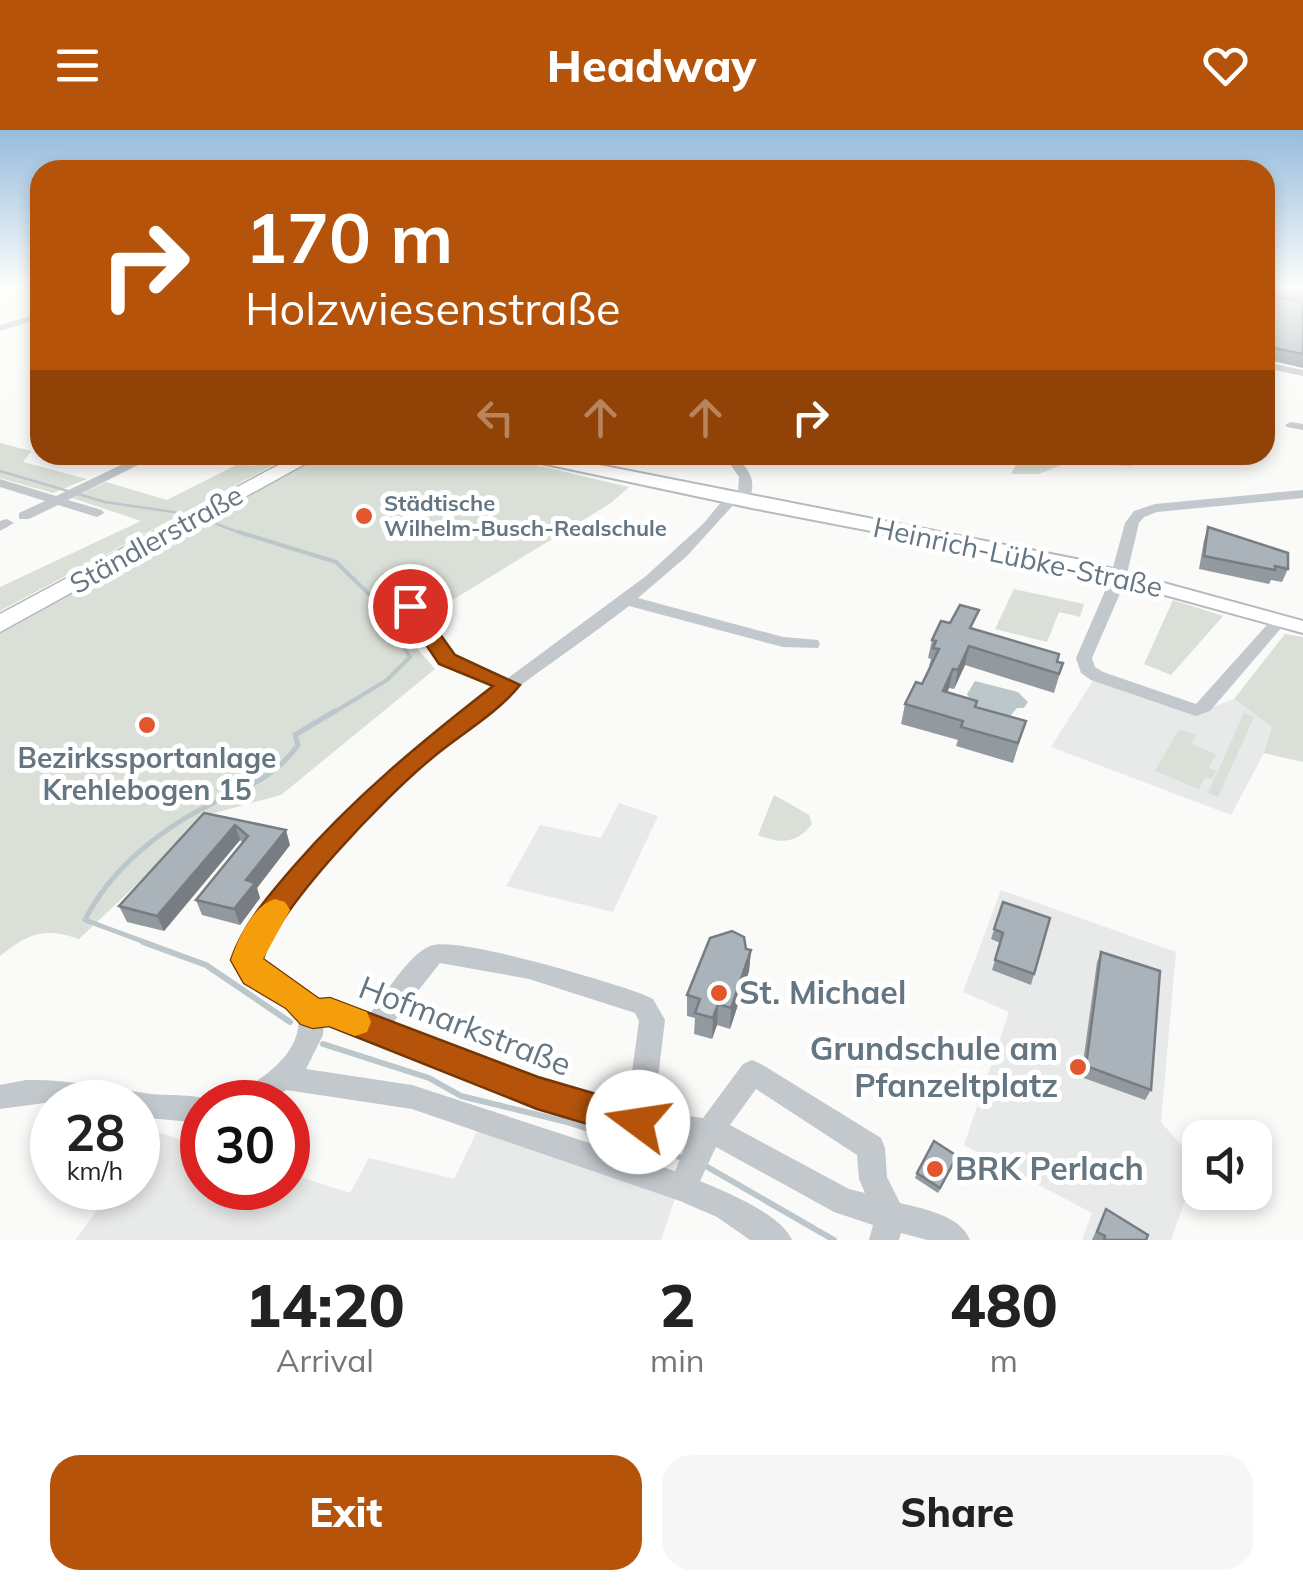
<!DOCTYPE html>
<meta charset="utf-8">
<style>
:root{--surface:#fff;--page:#f6f6f6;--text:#222;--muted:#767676;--accent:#b45309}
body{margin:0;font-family:Mulish,sans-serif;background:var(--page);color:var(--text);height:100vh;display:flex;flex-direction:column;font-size:38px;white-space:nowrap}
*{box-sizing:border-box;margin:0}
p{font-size:32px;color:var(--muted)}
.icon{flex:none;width:55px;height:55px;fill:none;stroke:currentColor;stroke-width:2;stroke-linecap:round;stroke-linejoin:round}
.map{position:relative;height:1110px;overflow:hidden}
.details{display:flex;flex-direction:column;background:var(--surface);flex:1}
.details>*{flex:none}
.banner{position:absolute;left:30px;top:30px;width:1245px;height:305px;border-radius:30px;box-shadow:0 5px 15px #0003;background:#b45309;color:#fff;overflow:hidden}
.controls{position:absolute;left:1182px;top:990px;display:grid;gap:20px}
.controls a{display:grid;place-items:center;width:90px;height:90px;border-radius:20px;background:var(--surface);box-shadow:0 5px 15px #0003;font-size:50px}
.speed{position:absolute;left:30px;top:950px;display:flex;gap:20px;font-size:50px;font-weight:700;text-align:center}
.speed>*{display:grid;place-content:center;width:130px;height:130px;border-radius:50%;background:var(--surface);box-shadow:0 5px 15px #0003;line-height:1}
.speed small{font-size:25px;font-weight:400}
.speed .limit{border:15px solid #d22;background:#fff;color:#111}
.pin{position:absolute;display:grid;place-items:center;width:85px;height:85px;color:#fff;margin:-42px;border:5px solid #fff;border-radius:50%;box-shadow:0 2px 10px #0007}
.me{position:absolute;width:110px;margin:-55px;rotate:284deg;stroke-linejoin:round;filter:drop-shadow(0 0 8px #0008)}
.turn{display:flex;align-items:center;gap:35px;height:210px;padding:0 50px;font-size:45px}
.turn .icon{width:130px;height:130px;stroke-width:2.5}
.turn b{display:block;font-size:70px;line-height:85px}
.lanes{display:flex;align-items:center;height:95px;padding:0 50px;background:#0003;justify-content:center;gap:50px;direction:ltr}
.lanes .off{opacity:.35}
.eta{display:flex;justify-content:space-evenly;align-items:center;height:170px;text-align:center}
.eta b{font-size:60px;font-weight:800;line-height:70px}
.button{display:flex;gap:20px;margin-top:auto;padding:20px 50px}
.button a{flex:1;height:115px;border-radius:30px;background:var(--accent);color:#fff;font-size:40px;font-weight:800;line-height:115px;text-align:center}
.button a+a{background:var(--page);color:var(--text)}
header{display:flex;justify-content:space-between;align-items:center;height:130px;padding:0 50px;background:var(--accent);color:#fff;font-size:45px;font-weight:800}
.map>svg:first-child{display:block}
.built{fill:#e8e9e9}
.green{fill:#dadfd7}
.water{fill:#bbc7cb}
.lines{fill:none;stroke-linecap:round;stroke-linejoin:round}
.stream-far3{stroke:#bbc7cb;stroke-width:2.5}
.stream-far2{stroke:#bbc7cb;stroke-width:4}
.stream-far1{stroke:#bbc7cb;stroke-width:5}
.stream{stroke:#bbc7cb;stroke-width:6}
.major-casing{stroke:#b5babe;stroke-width:4}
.highway-casing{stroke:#b4b9bd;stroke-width:3}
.minor{fill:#c3c8cc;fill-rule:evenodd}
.major{fill:#fff;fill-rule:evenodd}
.highway{fill:#fff;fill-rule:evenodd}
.wall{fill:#929a9f}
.shaded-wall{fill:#777d82}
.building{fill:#aab3b9;stroke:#777d82;stroke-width:2.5}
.route{fill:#b45309;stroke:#753606;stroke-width:2.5}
.slow{fill:#f59e0b}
.poi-dot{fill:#e4572e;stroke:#fff;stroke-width:4}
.labels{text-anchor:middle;stroke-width:10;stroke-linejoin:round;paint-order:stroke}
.far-poi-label{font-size:22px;font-weight:bold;fill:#657683;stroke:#fff;text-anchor:start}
.street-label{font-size:28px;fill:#657683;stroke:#fff}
.poi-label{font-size:28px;font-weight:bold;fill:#657683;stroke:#fff}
.near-poi-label{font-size:32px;font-weight:bold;fill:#657683;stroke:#fff;text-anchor:start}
.near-street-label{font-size:32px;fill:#657683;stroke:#fff}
</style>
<header><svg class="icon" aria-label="menu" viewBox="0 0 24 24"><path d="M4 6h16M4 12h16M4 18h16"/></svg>Headway<svg class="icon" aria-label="heart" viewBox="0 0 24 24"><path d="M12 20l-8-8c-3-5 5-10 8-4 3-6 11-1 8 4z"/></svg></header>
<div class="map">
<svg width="1303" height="1110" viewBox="0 0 1303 1110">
<rect width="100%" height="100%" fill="#fafaf8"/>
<g class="built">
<path d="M 1094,549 L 1193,584 L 1234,569 L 1272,597 L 1264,623 L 1231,685 L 1051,617 Z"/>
<path d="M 619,673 L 658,686 L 613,782 L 506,756 L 540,695 L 601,708 Z"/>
<path d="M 1001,760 L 1176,822 L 1161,992 L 1198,1034 L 1171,1110 L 1082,1110 L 1092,1083 L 964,1015 L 1009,882 L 963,862 Z"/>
<path d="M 480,995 L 677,1063 L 661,1110 L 75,1110 L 113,1058 L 138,1058 L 138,1024 L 154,1001 L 202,1017 L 202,1058 L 288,1058 L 288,1043 L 350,1063 L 369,1028 L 454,1049 Z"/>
</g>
<g class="green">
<path d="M 0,313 L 31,321 L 23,332 L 87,349 L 53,363 L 0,348 Z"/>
<path d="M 275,325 L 292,325 L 0,481 L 0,457 L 141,391 L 72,368 L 106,352 L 167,370 L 238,334 L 254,336 Z"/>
<path d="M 317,325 L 493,325 L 629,357 L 611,373 L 402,501 L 435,539 L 281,665 L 211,684 L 79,809 C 45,797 28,803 0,826 L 0,499 Z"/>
<path d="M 1021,325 L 1249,325 L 1170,327 L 1131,336 L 1066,333 L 1039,344 L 1011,344 Z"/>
<path d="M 1014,459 L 1084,474 L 1080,487 L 1059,482 L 1047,512 L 995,499 Z"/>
<path d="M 1173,470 L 1223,486 L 1171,545 L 1144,534 Z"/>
<path d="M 1285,504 L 1303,507 L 1303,632 L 1264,623 L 1272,597 L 1234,569 Z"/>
<path d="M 1244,583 L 1254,587 L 1218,667 L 1208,663 Z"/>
<path d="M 1179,599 L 1196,605 L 1192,614 L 1216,624 L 1209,638 L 1216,641 L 1212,649 L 1205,647 L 1199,659 L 1155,641 Z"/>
<path d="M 774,665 L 809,685 L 812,694 C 796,714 781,714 758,705 Z"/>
</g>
<path class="water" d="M 975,551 L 1018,562 L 1028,572 L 1024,578 L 1017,578 L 1007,590 L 975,579 L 967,564 Z"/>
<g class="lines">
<g class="stream-far3">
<path d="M 0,341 L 105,372 L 180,383"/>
<path d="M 206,390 L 246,405"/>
</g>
<path class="stream-far2" d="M 239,402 L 336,432 L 371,466 L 410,527 L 387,550 L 331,584"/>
<path class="stream-far1" d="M 150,814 L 85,790 C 110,740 159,700 209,675 C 244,658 275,648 298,615 L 295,605 L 335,581"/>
<g class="stream">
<path d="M 143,812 L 206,835 L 290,892"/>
<path d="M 323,914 L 429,948 L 461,966 L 563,991 L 686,1029"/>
<path d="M 704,1035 L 834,1110"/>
</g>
<defs>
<path id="major" d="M 519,325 L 549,325 L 1076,429 L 1303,491 L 1303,503 L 1074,440 L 752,378 L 527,330 Z"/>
<path id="highway" d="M 297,325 L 321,325 L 0,502 L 0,484 Z"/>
</defs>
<use href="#major" class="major-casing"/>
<use href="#highway" class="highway-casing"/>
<g class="minor">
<path d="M 40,183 L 40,189 L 0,201 L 0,195 Z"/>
<path d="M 1265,232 L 1303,240 L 1303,246 L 1265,238 Z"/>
<path d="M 1265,288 L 1273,290 L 1275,292 L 1265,294 Z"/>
<path d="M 1291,292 L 1303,294 L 1303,300 L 1287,297 L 1285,295 Z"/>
<path d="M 142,325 L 158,325 L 68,370 L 102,380 L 104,383 L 97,387 L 58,375 L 29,389 L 19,389 L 19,383 L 45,371 L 0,357 L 0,349 L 56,366 Z"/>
<path d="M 724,325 L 736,325 C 746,338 756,346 751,364 L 736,372 L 687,426 L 638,468 L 783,507 L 818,510 L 820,514 L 818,518 L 783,517 L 629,476 C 575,518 517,555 464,599 C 386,662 320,736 263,817 L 259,829 L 264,837 L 317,869 L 319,873 L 330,870 L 369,885 C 384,866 409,824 430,816 C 456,805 609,852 642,864 L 653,869 L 665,890 L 654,981 L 703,988 L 743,934 L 752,930 L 761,934 L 881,1008 L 885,1018 L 887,1047 L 900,1073 C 924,1079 960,1085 970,1110 L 927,1110 L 901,1103 L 899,1110 L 869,1110 L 873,1095 L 834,1082 L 716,1017 L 700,1051 C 726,1062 781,1084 792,1110 L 750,1110 L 717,1087 L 680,1071 L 412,979 L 286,960 L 270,972 L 229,972 C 235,961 243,960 254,953 C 277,938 305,913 297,882 L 246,851 L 235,830 C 245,800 266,777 286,752 C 347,678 418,612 496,556 L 441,533 L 402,476 L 404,473 L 416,473 L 453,525 L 508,548 L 646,446 L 704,393 L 726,366 L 738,362 L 739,347 ZM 440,833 L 529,849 L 635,883 L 639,891 L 627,978 L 538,951 L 392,894 ZM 329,892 L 537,975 L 617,1002 L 687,1012 L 675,1041 L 412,955 L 306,939 L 323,905 L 324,893 ZM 756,959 L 857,1025 L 859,1049 L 865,1063 L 849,1059 L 730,995 Z"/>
<path d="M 1303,360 L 1303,368 L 1157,382 L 1144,387 L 1139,393 L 1125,452 L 1092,528 L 1095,537 L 1103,542 L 1196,574 L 1274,487 L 1286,487 L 1288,490 L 1210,581 L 1196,586 L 1190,584 L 1091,550 L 1081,543 L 1076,528 L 1109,452 L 1125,393 L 1134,381 L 1155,374 Z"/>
<path d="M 7,389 L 14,393 L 0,401 L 0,391 Z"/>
<path d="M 26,950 C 69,949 109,958 151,964 C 170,966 196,963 212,972 L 202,972 L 202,993 L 138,987 L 138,972 L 52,972 L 0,979 L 0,955 Z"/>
</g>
<use href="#major" class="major"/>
<use href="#highway" class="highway"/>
</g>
<g class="wall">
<path d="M 1265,158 L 1303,158 L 1303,238 L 1265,229 Z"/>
<path d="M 666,325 L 706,325 L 706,328 L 687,331 L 668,327 Z"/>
<path d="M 1208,397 L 1288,439 L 1282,452 L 1271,450 L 1269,454 L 1199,439 L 1204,410 Z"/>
<path d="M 974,499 L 1063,533 L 1054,563 L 965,535 L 954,559 L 949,558 L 947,563 L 977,571 L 976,577 L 1026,591 L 1013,633 L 956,616 L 958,610 L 901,594 L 905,574 L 922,554 L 931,537 L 929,536 L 931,529 L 928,528 L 932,510 Z"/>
<path d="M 204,683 L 290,715 L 257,758 L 260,768 L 240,795 L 202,785 L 196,770 L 243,713 L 240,710 L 164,801 L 127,792 L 119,776 Z"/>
<path d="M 1003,772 L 1034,844 L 1031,855 L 992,840 L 1000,813 L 991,809 Z"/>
<path d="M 746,819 L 751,820 L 749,841 L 730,899 L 717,895 L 712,909 L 694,904 L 695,888 L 687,886 L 687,865 Z"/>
<path d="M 1101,822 L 1151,960 L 1145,970 L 1081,947 L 1097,832 Z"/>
<path d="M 956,1031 L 938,1063 L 915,1048 L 917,1043 Z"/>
<path d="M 1106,1079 L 1146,1110 L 1092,1110 Z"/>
</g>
<g class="shaded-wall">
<path d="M 687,325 L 706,325 L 706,328 L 687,331 Z"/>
<path d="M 969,516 L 965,535 L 954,559 L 958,540 Z"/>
<path d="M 953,539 L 949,558 L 939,581 L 943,561 Z"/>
<path d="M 235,695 L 240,710 L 164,801 L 157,786 Z"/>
<path d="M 286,700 L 290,715 L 257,758 L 260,768 L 240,795 L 234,779 L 246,750 Z"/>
<path d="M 751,820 L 749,841 L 730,899 L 731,878 Z"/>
<path d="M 718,874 L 717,895 L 712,909 L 713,888 Z"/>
</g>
<g class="building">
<path d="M 1265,158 L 1268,166 L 1303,172 L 1303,224 L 1265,216 Z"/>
<path d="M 1208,397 L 1288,423 L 1288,439 L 1275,436 L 1275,440 L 1204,426 Z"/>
<path d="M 960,475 L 979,480 L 970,498 L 1059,524 L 1057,532 L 1063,533 L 1059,544 L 969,516 L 958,540 L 953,539 L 943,561 L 977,571 L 975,577 L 1026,591 L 1018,613 L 961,597 L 963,591 L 905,574 L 916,552 L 922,554 L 939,519 L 933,518 L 936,511 L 932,510 L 941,491 L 950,493 Z"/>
<path d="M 204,683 L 286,700 L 246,750 L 255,753 L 234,779 L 196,770 L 248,706 L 235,695 L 157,786 L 119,776 Z"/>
<path d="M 1003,772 L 1050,788 L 1034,844 L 995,830 L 1003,803 L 994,799 Z"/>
<path d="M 732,801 L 744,807 L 746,819 L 751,820 L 731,878 L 718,874 L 713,888 L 695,883 L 700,869 L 687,865 L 710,808 Z"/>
<path d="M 1101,822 L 1160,841 L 1151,960 L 1086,936 Z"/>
<path d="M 934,1011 L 957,1026 L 940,1058 L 917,1043 Z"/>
<path d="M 1106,1079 L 1148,1105 L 1146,1110 L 1104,1110 L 1105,1106 L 1097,1102 Z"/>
</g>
<linearGradient id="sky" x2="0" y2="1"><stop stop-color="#96bcdc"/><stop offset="0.5" stop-color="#fdfdfc"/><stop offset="1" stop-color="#fdfdfc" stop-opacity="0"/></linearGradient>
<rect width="1303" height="313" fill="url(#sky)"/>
<path class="route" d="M 410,470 L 417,472 L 455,525 L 520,555 C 497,584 459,605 431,629 C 387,665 278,777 263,829 L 319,869 L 330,868 L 538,947 L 651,980 L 656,992 L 651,1004 L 638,1009 L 537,979 L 329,896 L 313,898 L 301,894 L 286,878 L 244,853 L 231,830 C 243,794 270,764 294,736 C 354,667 421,612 493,556 L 439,534 L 400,476 Z"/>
<path class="slow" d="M 275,769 L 285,772 L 290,780 L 263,829 L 319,869 L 330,868 L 367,882 L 371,892 L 367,902 L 355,906 L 329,896 L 313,898 L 301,894 L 286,878 L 244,853 L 231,830 C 238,809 252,776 275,769 Z"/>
<g class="poi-dot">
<circle cx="364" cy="386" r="10"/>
<circle cx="147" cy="595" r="10"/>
<circle cx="719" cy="863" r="10"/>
<circle cx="1078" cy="937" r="10"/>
<circle cx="935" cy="1039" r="10"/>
</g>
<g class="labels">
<g class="far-poi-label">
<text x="384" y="381">Städtische<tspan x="384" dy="25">Wilhelm-Busch-Realschule</tspan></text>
</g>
<g class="street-label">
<text transform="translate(156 409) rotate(-29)" y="10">Ständlerstraße</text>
<text transform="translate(1018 427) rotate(12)" y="10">Heinrich-Lübke-Straße</text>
</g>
<g class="poi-label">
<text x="147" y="638">Bezirkssportanlage<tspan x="147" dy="32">Krehlebogen 15</tspan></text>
</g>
<g class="near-poi-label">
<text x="739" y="874">St. Michael</text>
<text x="1058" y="930" text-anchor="end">Grundschule am<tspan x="1058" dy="37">Pfanzeltplatz</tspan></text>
<text x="955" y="1050">BRK Perlach</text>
</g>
<g class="near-street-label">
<text transform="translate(465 896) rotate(21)" y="11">Hofmarkstraße</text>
</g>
</g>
</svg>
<div class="controls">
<a><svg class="icon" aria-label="sound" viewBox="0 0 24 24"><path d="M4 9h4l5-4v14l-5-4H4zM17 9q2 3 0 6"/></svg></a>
</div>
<div class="speed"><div>28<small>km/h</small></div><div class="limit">30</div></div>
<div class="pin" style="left:410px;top:476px;background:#d93025"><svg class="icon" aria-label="arrive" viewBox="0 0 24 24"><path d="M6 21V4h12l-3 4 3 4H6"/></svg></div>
<svg class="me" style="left:638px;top:992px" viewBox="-20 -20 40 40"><circle r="19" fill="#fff"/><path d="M0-13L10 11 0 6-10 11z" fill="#b45309"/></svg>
<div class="banner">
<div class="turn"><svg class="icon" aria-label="right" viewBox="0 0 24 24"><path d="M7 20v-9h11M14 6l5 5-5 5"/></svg><div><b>170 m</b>Holzwiesenstraße</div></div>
<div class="lanes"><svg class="icon off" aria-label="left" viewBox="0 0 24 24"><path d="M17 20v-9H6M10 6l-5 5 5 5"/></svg><svg class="icon off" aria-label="ahead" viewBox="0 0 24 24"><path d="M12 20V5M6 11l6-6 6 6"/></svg><svg class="icon off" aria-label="ahead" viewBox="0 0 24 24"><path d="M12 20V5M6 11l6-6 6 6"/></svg><svg class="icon" aria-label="right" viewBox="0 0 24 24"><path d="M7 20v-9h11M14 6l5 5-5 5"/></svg></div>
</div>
</div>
<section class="details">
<div class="eta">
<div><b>14:20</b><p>Arrival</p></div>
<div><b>2</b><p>min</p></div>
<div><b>480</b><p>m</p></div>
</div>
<div class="button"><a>Exit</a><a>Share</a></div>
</section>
